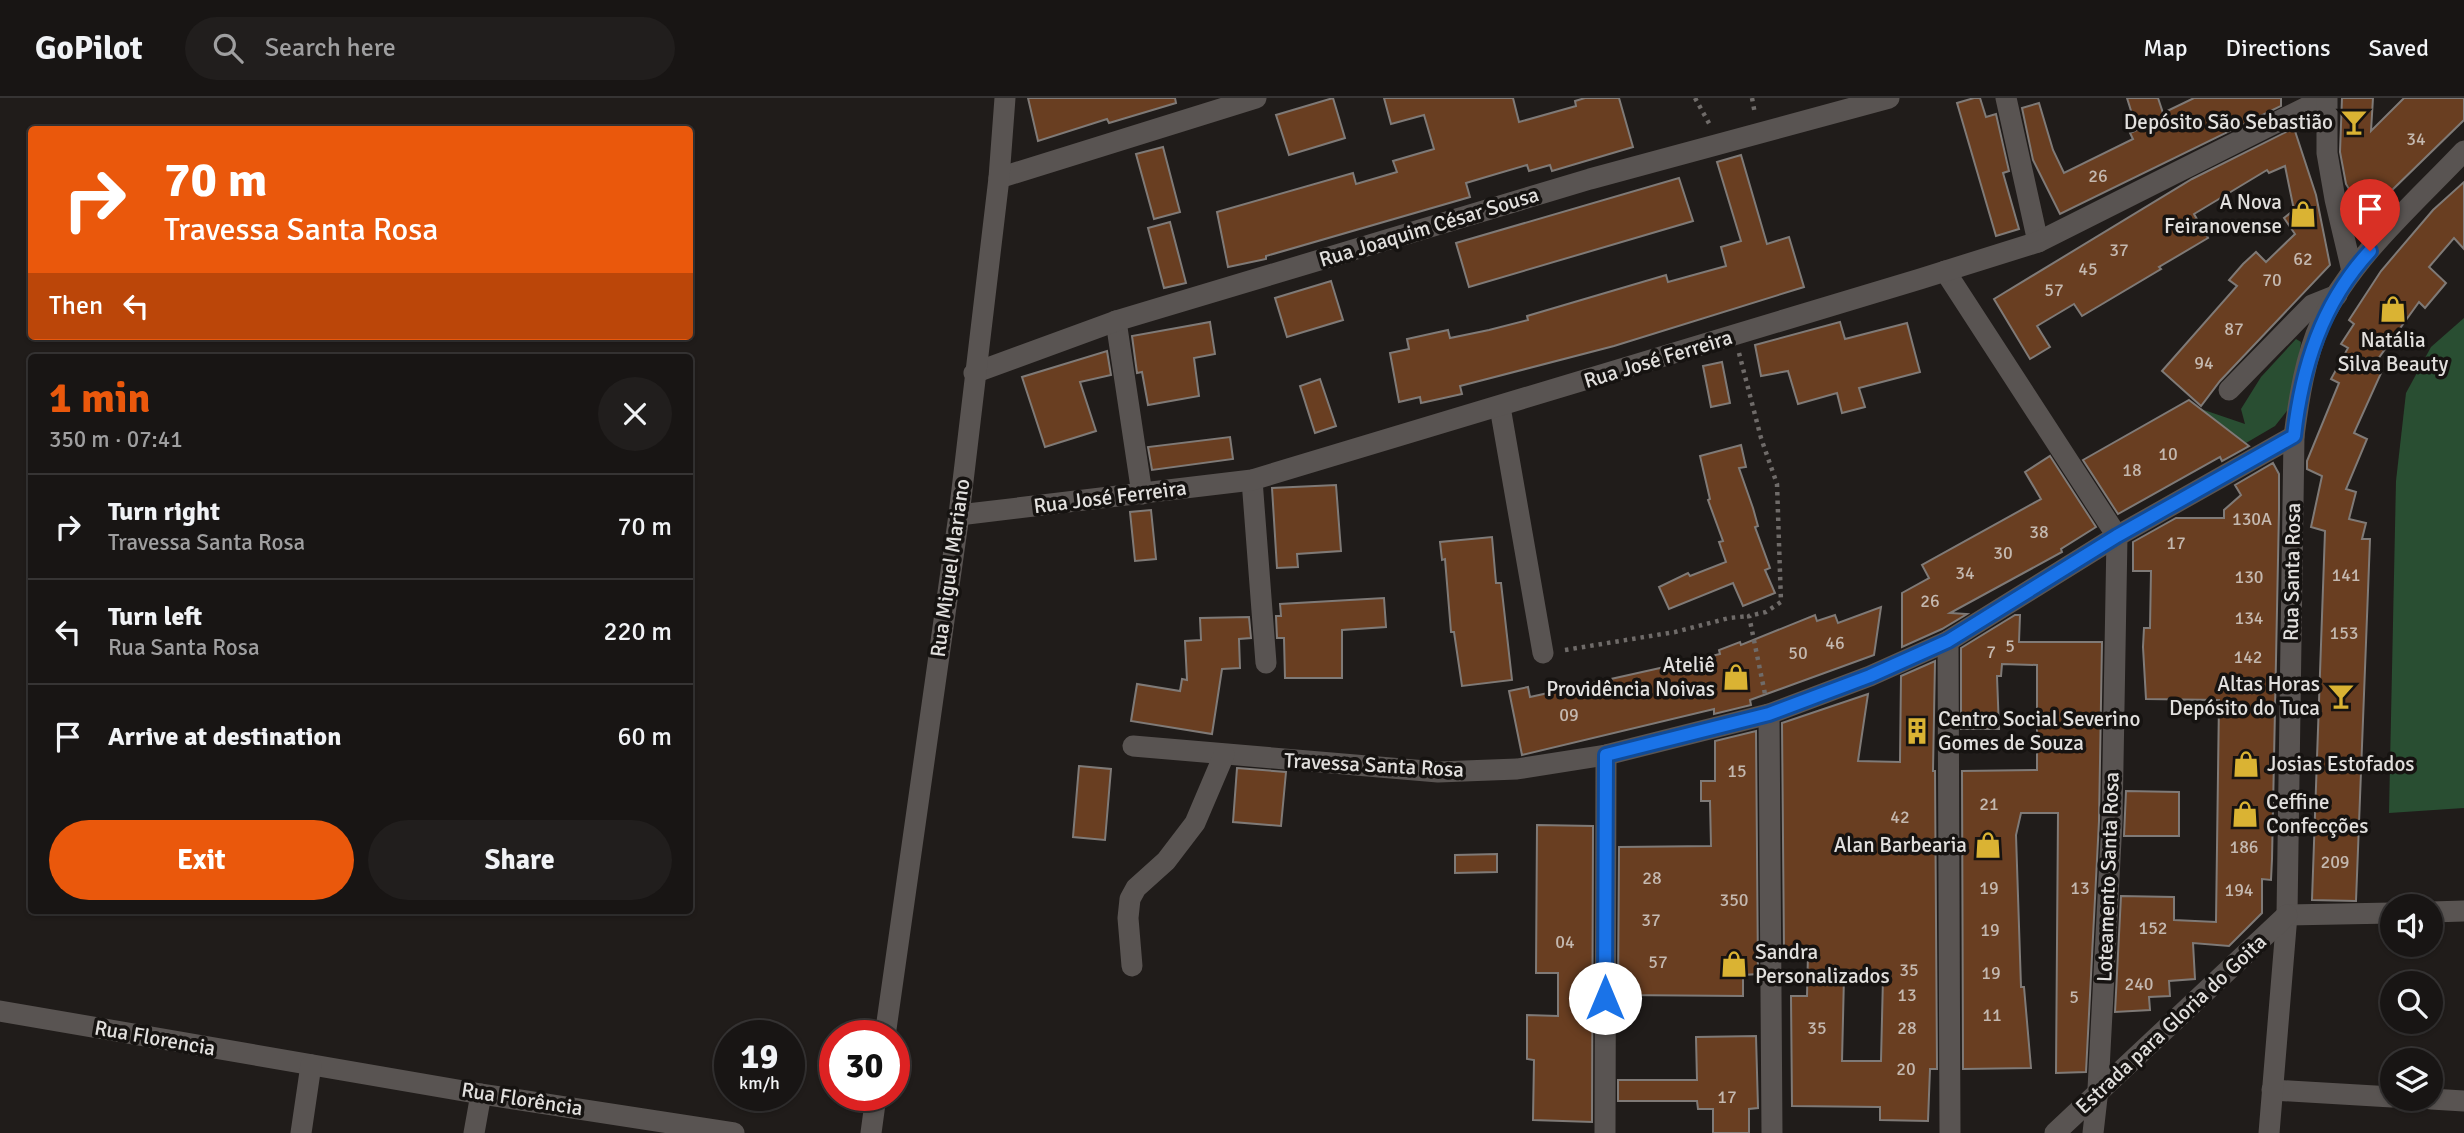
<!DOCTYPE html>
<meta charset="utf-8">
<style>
:root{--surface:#181514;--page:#211e1d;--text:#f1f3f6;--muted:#9f9fa0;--line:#363434;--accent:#ea580c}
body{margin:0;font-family:Signika,sans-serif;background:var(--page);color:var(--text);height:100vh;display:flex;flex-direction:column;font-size:26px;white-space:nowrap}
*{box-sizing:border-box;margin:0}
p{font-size:23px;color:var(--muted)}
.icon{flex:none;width:38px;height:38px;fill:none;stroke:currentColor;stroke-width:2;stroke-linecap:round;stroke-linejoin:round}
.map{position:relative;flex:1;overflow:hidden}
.details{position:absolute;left:28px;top:256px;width:665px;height:560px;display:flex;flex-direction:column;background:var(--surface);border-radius:7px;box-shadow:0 2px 5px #0004,0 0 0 2px var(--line)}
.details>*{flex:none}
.guide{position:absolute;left:28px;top:28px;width:665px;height:214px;border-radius:7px;box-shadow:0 2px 5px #0004,0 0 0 2px var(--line);background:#ea580c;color:#fff;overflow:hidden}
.controls{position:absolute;left:2380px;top:796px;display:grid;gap:14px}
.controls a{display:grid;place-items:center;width:63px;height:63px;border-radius:50%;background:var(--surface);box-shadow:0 2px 5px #0004,0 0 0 2px var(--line);font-size:35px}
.speed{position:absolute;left:714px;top:922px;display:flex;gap:14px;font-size:35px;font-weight:700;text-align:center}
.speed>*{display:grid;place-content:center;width:91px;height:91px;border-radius:50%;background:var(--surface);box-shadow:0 2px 5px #0004,0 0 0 2px var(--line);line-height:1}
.speed small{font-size:18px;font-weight:400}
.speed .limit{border:10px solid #d22;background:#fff;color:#111}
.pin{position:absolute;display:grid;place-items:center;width:60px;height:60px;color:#fff;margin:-72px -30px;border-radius:50% 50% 50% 0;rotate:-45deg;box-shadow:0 0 7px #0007}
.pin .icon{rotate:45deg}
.me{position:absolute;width:77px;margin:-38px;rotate:0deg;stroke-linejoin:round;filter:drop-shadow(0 0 5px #0008)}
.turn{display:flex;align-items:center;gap:24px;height:147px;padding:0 21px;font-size:32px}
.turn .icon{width:91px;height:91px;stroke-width:2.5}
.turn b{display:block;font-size:49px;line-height:60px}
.then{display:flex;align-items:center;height:66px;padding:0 21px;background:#0003;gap:14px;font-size:26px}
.round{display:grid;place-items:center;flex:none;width:74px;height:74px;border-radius:37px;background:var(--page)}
.summary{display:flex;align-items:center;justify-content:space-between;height:119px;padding:0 21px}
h1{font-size:42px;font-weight:700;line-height:52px;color:var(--accent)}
.action{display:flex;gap:14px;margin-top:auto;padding:14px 21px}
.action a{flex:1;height:80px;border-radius:42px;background:var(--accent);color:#fff;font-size:28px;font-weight:700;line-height:80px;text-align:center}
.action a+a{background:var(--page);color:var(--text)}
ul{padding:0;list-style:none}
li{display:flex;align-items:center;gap:21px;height:105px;padding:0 21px;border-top:2px solid var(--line)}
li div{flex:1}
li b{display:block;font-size:26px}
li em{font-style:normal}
header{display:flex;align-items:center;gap:42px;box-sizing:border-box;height:98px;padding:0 35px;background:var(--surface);border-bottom:2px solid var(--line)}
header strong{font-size:33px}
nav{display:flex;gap:38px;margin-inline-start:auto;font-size:24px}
.search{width:490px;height:63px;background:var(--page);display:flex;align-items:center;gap:18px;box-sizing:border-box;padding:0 24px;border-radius:38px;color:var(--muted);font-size:26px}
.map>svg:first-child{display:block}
.green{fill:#294e32}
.building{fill:#693e21;stroke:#7f7a77;stroke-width:2;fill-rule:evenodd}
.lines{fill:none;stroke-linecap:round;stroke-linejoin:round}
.path{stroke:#6f6b69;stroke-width:4.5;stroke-dasharray:3.5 5;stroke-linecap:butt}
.street{stroke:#595452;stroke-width:21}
.secondary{stroke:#595452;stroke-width:21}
.route-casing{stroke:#114b97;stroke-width:18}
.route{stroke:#1a73e8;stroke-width:12}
.labels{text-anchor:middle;stroke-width:7;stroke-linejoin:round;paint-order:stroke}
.number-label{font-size:18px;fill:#c4b8af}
.poi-label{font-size:21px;fill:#e2e0de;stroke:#161311;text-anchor:end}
.street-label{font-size:21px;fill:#e2e0de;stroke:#161311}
</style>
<header>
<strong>GoPilot</strong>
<div class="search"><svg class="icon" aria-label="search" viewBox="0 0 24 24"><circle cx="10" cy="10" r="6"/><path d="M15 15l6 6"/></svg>Search here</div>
<nav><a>Map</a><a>Directions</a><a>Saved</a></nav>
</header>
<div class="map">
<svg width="2464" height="1035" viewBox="0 0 2464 1035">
<rect width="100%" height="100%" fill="#201c1a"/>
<g class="green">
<path d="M 2464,220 L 2464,710 L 2389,715 L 2396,383 L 2406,295 L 2431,249 Z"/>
<path d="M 2296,241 L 2301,244 L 2293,305 L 2275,328 L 2246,345 L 2201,311 L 2245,326 L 2241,311 L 2261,279 Z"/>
</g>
<g class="building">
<path d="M 1028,0 L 1175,0 L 1176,5 L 1109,25 L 1107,21 L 1038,43 Z"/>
<path d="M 1333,0 L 1345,40 L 1289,57 L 1276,17 Z"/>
<path d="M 1384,0 L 1513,0 L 1519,24 L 1576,8 L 1575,3 L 1585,0 L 1619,0 L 1633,49 L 1552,73 L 1550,67 L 1529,73 L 1527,67 L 1486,79 L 1466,85 L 1470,99 L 1266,158 L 1266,161 L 1228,169 L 1217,114 L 1353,75 L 1356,86 L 1397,74 L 1393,63 L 1434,51 L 1424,17 L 1391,26 Z"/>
<path d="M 1974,0 L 1980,0 L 1986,19 L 1996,16 L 2009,73 L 2003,75 L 2019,131 L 1996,138 L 1957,5 Z"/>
<path d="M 2127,0 L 2158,0 L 2163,15 L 2194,0 L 2281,0 L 2281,8 L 2060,116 L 2033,62 L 2022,10 L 2039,5 L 2053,52 L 2064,75 L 2133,41 L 2130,35 L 2137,32 Z"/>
<path d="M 2342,0 L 2373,0 L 2371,33 L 2404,0 L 2464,0 L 2464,22 L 2385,99 L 2392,104 L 2371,128 L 2346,86 L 2340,54 Z"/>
<path d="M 2294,30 L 2316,97 L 2330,167 L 2220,283 L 2201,308 L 2162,273 L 2237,188 L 2229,182 L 2243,166 L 2256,154 L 2266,164 L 2295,136 L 2284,120 L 2294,112 L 2285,68 L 2269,75 L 2267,72 L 2194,116 L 2208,140 L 2159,169 L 2161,171 L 2082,218 L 2074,206 L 2037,228 L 2050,249 L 2030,261 L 1994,201 L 2192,81 Z"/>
<path d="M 1163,49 L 1180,114 L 1154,121 L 1136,56 Z"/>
<path d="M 1741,57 L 1767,146 L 1789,139 L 1804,189 L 1614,248 L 1460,288 L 1462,296 L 1421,305 L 1420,299 L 1399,304 L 1390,255 L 1409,251 L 1407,241 L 1448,232 L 1450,240 L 1489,232 L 1528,222 L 1527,218 L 1666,177 L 1668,184 L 1726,168 L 1721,149 L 1741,143 L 1717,64 Z"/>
<path d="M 1679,80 L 1693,123 L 1469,189 L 1456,145 Z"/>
<path d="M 2464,84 L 2464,151 L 2454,140 L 2429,169 L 2446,185 L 2425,210 L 2419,204 L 2373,268 L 2382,273 L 2354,335 L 2367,341 L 2346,391 L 2356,394 L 2349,421 L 2366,425 L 2362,441 L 2370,441 L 2356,803 L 2312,802 L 2325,433 L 2311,429 L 2322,378 L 2307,371 L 2307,363 L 2339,285 L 2331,281 L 2348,250 L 2341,246 L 2354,226 L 2349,222 L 2381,173 L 2433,112 Z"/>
<path d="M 1170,124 L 1186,185 L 1164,190 L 1148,130 Z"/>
<path d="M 1331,183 L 1343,222 L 1287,239 L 1275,200 Z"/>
<path d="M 1210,224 L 1215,256 L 1194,260 L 1199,298 L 1148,307 L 1142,274 L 1137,275 L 1132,238 Z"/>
<path d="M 1840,224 L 1845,241 L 1907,225 L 1920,274 L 1859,290 L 1865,309 L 1842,315 L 1837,295 L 1798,306 L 1788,273 L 1761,278 L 1755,247 Z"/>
<path d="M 1107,253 L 1111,277 L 1080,284 L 1096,333 L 1045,349 L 1022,279 Z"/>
<path d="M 1722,264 L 1730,305 L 1711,309 L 1703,268 Z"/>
<path d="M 1320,281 L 1336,328 L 1315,335 L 1300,288 Z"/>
<path d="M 2189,302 L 2249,348 L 2222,363 L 2220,359 L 2118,416 L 2083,362 Z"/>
<path d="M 1230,339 L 1233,361 L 1152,372 L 1148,349 Z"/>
<path d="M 1741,347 L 1746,369 L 1739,370 L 1753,410 L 1758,428 L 1755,429 L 1770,470 L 1765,472 L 1775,495 L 1743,508 L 1733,485 L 1669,511 L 1659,489 L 1688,475 L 1690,478 L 1726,464 L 1719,444 L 1723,443 L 1708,402 L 1710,401 L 1700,358 Z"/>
<path d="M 2050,358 L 2096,429 L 2061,451 L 2062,454 L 1950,515 L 1967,516 L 1942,531 L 1902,549 L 1902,495 L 1929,480 L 1922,467 L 2041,401 L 2025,374 Z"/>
<path d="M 2273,365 L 2279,376 L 2279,412 L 2272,761 L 2271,782 L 2262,781 L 2262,815 L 2229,848 L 2193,845 L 2195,881 L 2169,883 L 2170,898 L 2149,899 L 2150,912 L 2115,914 L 2121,798 L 2174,799 L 2174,822 L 2216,824 L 2219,602 L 2146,601 L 2143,549 L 2144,530 L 2150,530 L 2151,473 L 2133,473 L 2133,444 L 2176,420 L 2224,420 L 2224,412 L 2241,397 L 2235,387 Z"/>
<path d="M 1336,387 L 1341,453 L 1297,456 L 1298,469 L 1277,470 L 1272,390 Z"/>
<path d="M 1151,412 L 1156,461 L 1135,463 L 1130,414 Z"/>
<path d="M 1492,439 L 1496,485 L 1501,485 L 1512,582 L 1462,588 L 1454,534 L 1451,534 L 1445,461 L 1442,462 L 1440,444 Z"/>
<path d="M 1384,500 L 1386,529 L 1342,532 L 1342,580 L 1285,580 L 1284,540 L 1277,540 L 1276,518 L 1281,518 L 1280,506 Z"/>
<path d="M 1881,509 L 1874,557 L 1750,602 L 1751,607 L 1714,616 L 1714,611 L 1522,657 L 1509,593 L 1528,589 L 1530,599 L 1678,566 L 1720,556 L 1719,552 L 1740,544 L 1741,547 L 1815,517 L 1817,523 L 1835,517 L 1838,525 Z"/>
<path d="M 2015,517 L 2020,517 L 2019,544 L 2102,544 L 2099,723 L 2086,974 L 2056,975 L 2058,715 L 2021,715 L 2016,737 L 2021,889 L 2024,889 L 2031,970 L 1963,971 L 1962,673 L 2037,672 L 2037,567 L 2002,566 L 2001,578 L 1997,578 L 1999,631 L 1961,631 L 1961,550 Z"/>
<path d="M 1249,519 L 1251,540 L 1239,541 L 1240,570 L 1222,571 L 1212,636 L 1131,623 L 1137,586 L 1180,593 L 1182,581 L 1187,582 L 1185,543 L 1201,542 L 1200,520 Z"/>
<path d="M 1935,563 L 1933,673 L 1935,673 L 1937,971 L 1930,971 L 1928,1023 L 1880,1022 L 1880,1009 L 1792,1008 L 1791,898 L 1807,898 L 1808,855 L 1784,854 L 1782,625 L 1868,596 L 1858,663 L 1900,664 L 1901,578 ZM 1844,878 L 1883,879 L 1881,963 L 1842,963 Z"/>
<path d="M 1756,633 L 1758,876 L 1743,877 L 1743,898 L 1618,897 L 1619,749 L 1711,748 L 1710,703 L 1701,703 L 1701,683 L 1715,683 L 1715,643 Z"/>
<path d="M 1079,668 L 1111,671 L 1105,742 L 1073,739 Z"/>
<path d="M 1237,670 L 1286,674 L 1281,728 L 1233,724 Z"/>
<path d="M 2126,693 L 2179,694 L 2179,738 L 2124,738 Z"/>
<path d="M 1537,727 L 1593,728 L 1592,1024 L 1533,1022 L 1534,962 L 1527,961 L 1527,917 L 1558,918 L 1558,875 L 1536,875 Z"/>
<path d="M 1497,756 L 1497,774 L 1455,775 L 1455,757 Z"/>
<path d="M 1756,938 L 1758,1010 L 1749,1011 L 1749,1035 L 1713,1035 L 1713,1011 L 1698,1011 L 1697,1003 L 1618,1003 L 1618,982 L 1697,982 L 1696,939 Z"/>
</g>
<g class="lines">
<g class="path">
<path d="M 1695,0 L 1710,27"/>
<path d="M 1752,0 L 1755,16"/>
<path d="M 1739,255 L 1761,340 L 1777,386 L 1781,504 L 1766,514 L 1749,518 L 1765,596"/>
<path d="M 1565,552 L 1675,534 L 1729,520 L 1749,518"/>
</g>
<g class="street">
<path d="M 2006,0 L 2038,144"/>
<path d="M 999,80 L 1256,0"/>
<path d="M 1945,173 L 2117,438 L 2112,723 L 2098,991 L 2093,1035"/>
<path d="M 1116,223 L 1142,396"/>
<path d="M 974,275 L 1116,223 L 1590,81 L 1889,0"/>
<path d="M 2229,292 L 2312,207 L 2337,197"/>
<path d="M 1500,309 L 1543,555"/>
<path d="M 1252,382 L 1266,565"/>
<path d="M 959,417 L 1252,382 L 1920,181 L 2038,144 L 2325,0"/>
<path d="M 1948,543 L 1950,1035"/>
<path d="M 1769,616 L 1772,1035"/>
<path d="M 1133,648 L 1438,674 L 1517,671 L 1606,657 L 1769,616 L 1870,578 L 1948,543 L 2117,438 L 2294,338"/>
<path d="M 1132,868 L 1128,820 L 1130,801 L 1136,790 L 1166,763 L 1195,725 L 1224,657"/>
<path d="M 0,913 L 481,996 L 734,1035"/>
<path d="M 885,938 L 959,417 L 999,80 L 1005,0"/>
<path d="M 2272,992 L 2392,999"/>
<path d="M 2431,1001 L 2464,1003"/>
<path d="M 301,1035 L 311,967"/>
<path d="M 474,1035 L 481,996"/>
<path d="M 871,1035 L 876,998"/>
<path d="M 1605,1035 L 1606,657"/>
<path d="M 2269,1035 L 2287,817"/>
</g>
<g class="secondary">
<path d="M 2327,0 L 2327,55 L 2335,101 L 2352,173"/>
<path d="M 2431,814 L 2464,813"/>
<path d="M 2287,817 L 2294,338 C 2299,300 2305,260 2321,224 C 2353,158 2414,106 2464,53"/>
<path d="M 2287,817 L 2392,815"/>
<path d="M 2055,1035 L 2287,817"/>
</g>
</g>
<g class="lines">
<defs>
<path id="route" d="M 1605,900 L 1606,657 L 1769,616 L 1870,578 L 1948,543 L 2117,438 L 2294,338 C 2302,269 2322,205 2370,153"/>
</defs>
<use href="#route" class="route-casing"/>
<use href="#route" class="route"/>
</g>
<defs>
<symbol id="bar-bare" viewBox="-9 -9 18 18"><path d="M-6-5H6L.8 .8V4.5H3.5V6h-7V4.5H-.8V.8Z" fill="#dab333" stroke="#161311" stroke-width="2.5" paint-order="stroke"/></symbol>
<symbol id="shop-bare" viewBox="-9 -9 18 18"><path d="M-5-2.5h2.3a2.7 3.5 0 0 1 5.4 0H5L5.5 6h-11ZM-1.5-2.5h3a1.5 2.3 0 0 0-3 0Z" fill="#dab333" stroke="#161311" stroke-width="2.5" paint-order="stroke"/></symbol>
<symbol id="building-bare" viewBox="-9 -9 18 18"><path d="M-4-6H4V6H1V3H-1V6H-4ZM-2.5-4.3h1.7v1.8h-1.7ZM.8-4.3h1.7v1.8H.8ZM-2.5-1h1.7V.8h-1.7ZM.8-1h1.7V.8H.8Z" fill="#dab333" stroke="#161311" stroke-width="2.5" paint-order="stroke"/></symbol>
</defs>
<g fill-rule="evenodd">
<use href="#bar-bare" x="2335" y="5" width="38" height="38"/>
<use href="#shop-bare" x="2284" y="97" width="38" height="38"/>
<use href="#shop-bare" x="2374" y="192" width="38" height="38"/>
<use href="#shop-bare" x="1717" y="560" width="38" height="38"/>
<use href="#bar-bare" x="2322" y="579" width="38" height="38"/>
<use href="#building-bare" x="1898" y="614" width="38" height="38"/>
<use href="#shop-bare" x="2227" y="647" width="38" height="38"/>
<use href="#shop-bare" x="2226" y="697" width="38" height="38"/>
<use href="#shop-bare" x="1969" y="728" width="38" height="38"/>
<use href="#shop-bare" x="1715" y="847" width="38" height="38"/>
</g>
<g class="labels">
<g class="number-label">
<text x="2416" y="47">34</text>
<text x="2098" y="84">26</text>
<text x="2119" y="158">37</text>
<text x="2303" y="167">62</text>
<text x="2088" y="177">45</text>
<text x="2272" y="188">70</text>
<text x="2054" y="198">57</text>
<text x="2234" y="237">87</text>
<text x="2204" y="271">94</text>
<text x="2168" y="362">10</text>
<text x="2132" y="378">18</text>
<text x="2252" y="427">130A</text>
<text x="2039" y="440">38</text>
<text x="2176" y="451">17</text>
<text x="2003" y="461">30</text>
<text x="1965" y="481">34</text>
<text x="2346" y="483">141</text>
<text x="2249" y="485">130</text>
<text x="1930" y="509">26</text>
<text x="2249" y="526">134</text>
<text x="2344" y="541">153</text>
<text x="1835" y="551">46</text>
<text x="2010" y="554">5</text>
<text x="1991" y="560">7</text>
<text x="1798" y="561">50</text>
<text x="2248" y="565">142</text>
<text x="1569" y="623">09</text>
<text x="1737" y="679">15</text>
<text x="1989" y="712">21</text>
<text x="1900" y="725">42</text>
<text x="2244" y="755">186</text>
<text x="2335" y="770">209</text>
<text x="1652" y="786">28</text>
<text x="1989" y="796">19</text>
<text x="2080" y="796">13</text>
<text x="2239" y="798">194</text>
<text x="1734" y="808">350</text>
<text x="1651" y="828">37</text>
<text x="2153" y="836">152</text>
<text x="1990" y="838">19</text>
<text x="1565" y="850">04</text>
<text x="1658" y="870">57</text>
<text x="1909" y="878">35</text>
<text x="1991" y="881">19</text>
<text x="2139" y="892">240</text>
<text x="1907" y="903">13</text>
<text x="2074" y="905">5</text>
<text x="1992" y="923">11</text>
<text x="1817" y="936">35</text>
<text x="1907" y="936">28</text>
<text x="1906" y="977">20</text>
<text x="1727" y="1005">17</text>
</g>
<g class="poi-label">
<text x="2333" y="31">Depósito São Sebastião</text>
<text x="2282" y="111">A Nova<tspan x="2282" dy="24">Feiranovense</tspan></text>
<text x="2393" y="249" text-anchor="middle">Natália<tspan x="2393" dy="24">Silva Beauty</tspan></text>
<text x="1715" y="574">Ateliê<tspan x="1715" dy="24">Providência Noivas</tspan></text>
<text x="2320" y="593">Altas Horas<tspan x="2320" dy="24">Depósito do Tuca</tspan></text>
<text x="1938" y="628" text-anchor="start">Centro Social Severino<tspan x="1938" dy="24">Gomes de Souza</tspan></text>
<text x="2267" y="673" text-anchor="start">Josias Estofados</text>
<text x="2266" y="711" text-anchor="start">Ceffine<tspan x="2266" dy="24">Confecções</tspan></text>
<text x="1967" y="754">Alan Barbearia</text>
<text x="1755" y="861" text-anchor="start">Sandra<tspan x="1755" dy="24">Personalizados</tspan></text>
</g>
<g class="street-label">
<text transform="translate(1429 129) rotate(-17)" y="7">Rua Joaquim César Sousa</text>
<text transform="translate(1658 261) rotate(-17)" y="7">Rua José Ferreira</text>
<text transform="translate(1110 399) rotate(-7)" y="7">Rua José Ferreira</text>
<text transform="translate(950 470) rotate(-82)" y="7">Rua Miguel Mariano</text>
<text transform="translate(2292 474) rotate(-89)" y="7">Rua Santa Rosa</text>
<text transform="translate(1374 667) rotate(3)" y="7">Travessa Santa Rosa</text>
<text transform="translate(2108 779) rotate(-88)" y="7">Loteamento Santa Rosa</text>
<text transform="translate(2171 926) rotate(-43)" y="7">Estrada para Gloria do Goita</text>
<text transform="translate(155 940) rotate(10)" y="7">Rua Florencia</text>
<text transform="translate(522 1001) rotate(9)" y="7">Rua Florência</text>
</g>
</g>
</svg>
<div class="controls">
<a><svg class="icon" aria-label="sound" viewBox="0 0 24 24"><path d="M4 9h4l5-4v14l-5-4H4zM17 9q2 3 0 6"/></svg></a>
<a><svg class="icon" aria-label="search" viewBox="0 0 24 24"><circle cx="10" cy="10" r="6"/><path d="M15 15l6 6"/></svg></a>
<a><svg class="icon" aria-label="layers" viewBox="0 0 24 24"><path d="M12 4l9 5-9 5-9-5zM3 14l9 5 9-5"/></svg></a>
</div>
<div class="speed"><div>19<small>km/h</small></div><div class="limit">30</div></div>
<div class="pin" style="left:2370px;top:153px;background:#d93025"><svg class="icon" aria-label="arrive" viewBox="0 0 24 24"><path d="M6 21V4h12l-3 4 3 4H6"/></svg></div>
<svg class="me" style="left:1605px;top:900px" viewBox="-20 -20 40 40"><circle r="19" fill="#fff"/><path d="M0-13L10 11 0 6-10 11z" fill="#1a73e8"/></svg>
<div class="guide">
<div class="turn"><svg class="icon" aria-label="right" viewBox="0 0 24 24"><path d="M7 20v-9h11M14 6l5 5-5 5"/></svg><div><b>70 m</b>Travessa Santa Rosa</div></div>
<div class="then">Then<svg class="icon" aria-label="left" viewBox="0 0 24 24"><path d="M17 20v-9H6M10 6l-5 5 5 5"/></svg></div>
</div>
<section class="details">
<div class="summary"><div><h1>1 min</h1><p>350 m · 07:41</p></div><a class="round"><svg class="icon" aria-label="close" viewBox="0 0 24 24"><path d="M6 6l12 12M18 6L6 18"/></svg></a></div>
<ul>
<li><svg class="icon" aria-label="right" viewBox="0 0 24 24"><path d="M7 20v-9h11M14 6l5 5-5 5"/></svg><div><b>Turn right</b><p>Travessa Santa Rosa</p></div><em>70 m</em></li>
<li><svg class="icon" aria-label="left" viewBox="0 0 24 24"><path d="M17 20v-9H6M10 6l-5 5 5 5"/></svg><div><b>Turn left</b><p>Rua Santa Rosa</p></div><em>220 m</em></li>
<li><svg class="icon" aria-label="arrive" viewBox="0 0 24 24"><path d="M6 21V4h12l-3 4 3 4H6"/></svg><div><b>Arrive at destination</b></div><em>60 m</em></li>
</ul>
<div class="action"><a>Exit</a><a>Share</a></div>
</section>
</div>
